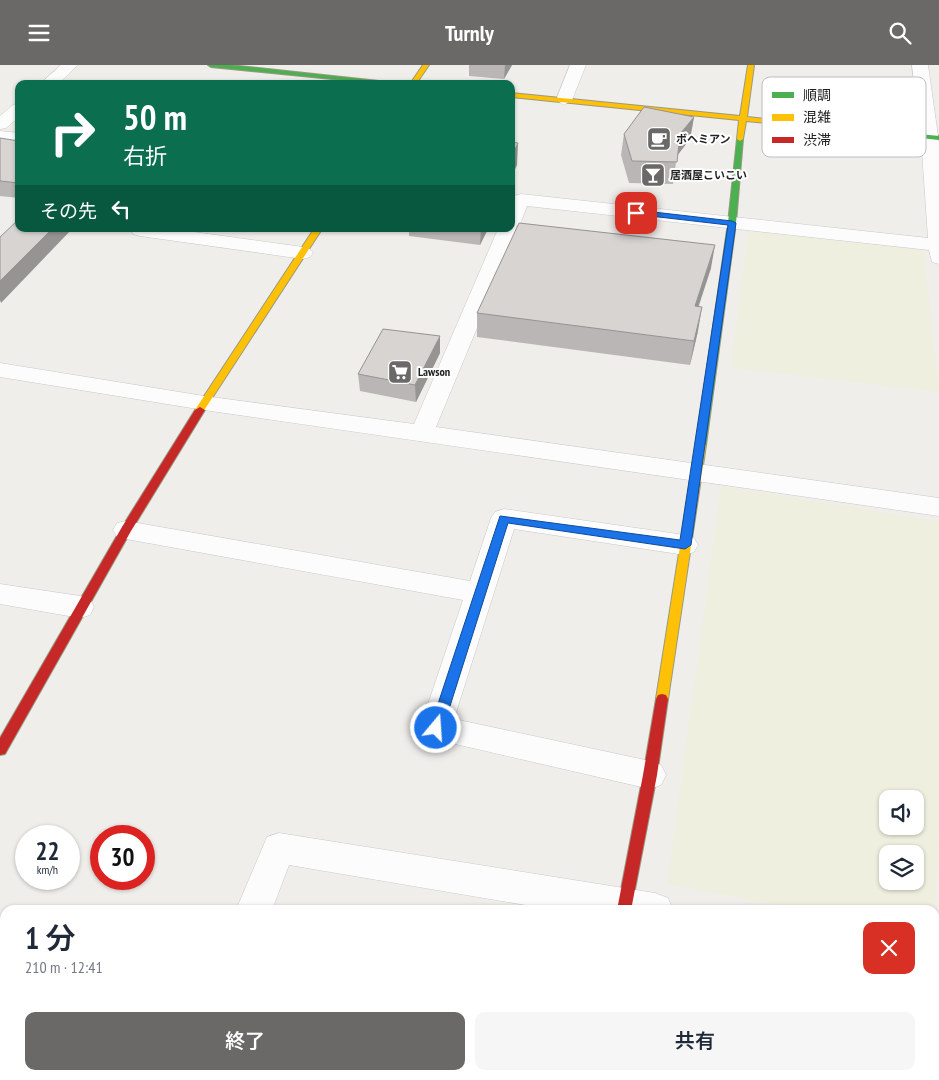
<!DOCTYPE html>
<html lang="ja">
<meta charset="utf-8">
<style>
:root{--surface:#fff;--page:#f6f6f7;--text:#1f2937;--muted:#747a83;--accent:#6a6968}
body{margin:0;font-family:"PT Sans Narrow","Noto Sans JP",sans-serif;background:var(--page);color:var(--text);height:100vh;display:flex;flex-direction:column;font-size:19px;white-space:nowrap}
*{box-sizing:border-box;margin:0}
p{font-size:16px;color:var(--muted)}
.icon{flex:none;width:28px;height:28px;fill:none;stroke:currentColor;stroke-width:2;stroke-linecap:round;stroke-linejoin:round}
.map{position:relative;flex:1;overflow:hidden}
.drawer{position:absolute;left:0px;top:840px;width:940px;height:175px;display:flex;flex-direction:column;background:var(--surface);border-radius:15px 15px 0 0;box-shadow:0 1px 4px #0004}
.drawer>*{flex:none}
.banner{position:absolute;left:15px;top:15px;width:500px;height:152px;border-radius:10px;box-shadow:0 1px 4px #0004;background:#0b6e4f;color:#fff;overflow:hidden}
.buttons{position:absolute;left:879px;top:725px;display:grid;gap:10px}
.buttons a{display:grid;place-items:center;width:45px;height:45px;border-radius:10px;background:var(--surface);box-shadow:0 1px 4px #0004;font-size:25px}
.speed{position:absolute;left:15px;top:760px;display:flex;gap:10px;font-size:25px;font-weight:700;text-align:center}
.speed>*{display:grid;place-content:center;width:65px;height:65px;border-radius:50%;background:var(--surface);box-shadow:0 1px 4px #0004;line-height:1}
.speed small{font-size:12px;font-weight:400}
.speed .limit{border:8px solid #d22;background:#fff;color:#111}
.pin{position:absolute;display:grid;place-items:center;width:42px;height:42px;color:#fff;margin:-21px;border-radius:10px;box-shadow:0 2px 8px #0006}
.me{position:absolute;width:55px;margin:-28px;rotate:18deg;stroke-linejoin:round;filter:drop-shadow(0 0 4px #0008)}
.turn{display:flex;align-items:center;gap:18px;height:105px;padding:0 25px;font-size:22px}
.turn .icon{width:65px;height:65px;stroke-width:2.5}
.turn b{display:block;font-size:35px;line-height:42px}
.then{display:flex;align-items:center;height:48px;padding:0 25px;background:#0003;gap:10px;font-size:19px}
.round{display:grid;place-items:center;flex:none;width:52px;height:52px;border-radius:10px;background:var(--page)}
.head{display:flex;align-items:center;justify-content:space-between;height:85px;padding:0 25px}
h1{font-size:30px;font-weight:600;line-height:38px}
.cta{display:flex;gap:10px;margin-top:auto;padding:10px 25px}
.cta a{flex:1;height:58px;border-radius:10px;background:var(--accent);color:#fff;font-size:20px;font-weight:600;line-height:58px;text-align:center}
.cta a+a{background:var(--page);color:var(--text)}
header{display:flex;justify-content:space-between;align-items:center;height:65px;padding:0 25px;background:var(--accent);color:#fff;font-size:22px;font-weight:600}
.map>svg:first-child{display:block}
.farmland{fill:#efefdf;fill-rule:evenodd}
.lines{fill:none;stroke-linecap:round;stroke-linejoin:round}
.street-casing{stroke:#c9c8c7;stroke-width:1}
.fast-casing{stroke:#999a82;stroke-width:2}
.slow-casing{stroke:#999a82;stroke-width:2}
.jam-casing{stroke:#999a82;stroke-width:2}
.street{fill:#fdfcfc;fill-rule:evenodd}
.fast{fill:#4caf50;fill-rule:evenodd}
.slow{fill:#ffc107;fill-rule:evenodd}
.jam{fill:#c62828;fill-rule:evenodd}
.wall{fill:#b9b6b5}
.shaded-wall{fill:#969493}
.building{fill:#d7d4d2;stroke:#969493}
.route{fill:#1a73e8;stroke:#114b97}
.labels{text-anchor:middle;stroke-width:4;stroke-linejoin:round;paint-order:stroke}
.far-poi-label{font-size:11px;font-weight:bold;fill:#222;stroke:#fff;text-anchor:start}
.poi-label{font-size:12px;font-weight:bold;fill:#222;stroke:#fff;text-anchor:start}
.key{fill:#fff;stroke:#bdbdbd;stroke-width:1}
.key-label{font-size:14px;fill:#222}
</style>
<header><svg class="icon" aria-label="menu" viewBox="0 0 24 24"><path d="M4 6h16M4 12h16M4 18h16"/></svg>Turnly<svg class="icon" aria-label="search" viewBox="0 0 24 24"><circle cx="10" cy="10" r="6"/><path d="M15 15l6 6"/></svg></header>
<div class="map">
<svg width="939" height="1015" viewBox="0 0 939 1015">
<rect width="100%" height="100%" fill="#f0eeeb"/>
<g class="farmland">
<path d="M 748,166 L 924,185 L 939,327 L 731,303 Z"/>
<path d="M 721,421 L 939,456 L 939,766 L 935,845 L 802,845 L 667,819 ZM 888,734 L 915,734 L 915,761 L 888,761 ZM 888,789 L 915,789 L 915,816 L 888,816 Z"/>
</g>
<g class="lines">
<defs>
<g id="street">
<path d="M 61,0 L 78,0 L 58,19 L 40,19 Z"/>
<path d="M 570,0 L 586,0 L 572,35 L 564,40 L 556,35 Z"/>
<path d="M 912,0 L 928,0 L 939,78 L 939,199 L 932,197 L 929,185 L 527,141 L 521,157 L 516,162 L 518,164 L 436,362 L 939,433 L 939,451 L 204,345 L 0,312 L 0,298 L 204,331 L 414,359 L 498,164 L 511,164 L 511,136 L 514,131 L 521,129 L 928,173 L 921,72 Z"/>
<path d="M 19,38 L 19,52 L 6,63 L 0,64 L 0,51 L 13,40 Z"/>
<path d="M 0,66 L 19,68 L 19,78 L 0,76 Z"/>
<path d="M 131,164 L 172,164 L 303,182 L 310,184 L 313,188 L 310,192 L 303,194 L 140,171 L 133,169 Z"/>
<path d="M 504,444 L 685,470 L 694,473 L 698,480 L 694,487 L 685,490 L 514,464 L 454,654 L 650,696 L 661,700 L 666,710 L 661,720 L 650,724 L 425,672 L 420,663 L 463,535 L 126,474 L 117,472 L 113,465 L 117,458 L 126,456 L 470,516 L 491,453 L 495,447 Z"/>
<path d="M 0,519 L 80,531 L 90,534 L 94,542 L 90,550 L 80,553 L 0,539 Z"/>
<path d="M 279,768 L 655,828 L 668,833 L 673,845 L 555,845 L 289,800 L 272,845 L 236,845 L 267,772 Z"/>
<path d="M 935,886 L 939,887 L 939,923 L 935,922 Z"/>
<path d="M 169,1010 L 209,1010 L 207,1015 L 167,1015 Z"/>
<path d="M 535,1010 L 575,1010 L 573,1015 L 533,1015 Z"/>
</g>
<g id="fast">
<path d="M 208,0 L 230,0 L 407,19 L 382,19 L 211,2 Z"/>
<path d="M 849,62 L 939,71 L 939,75 L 847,65 L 846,64 Z"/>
<path d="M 740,72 L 743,74 L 736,158 L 706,380 L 701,383 L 696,380 L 728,158 L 737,74 Z"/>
</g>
<g id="slow">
<path d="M 423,0 L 429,0 L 416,19 L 410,19 Z"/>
<path d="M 748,0 L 754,0 L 747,52 L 849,62 L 852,64 L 849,66 L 746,56 L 743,74 L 740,76 L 737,74 L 739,55 L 511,32 L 511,28 L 740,51 Z"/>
<path d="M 314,164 L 322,164 L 203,347 L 197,347 L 195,345 Z"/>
<path d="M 701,377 L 706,380 L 668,634 L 666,638 L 662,639 L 658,638 L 656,634 L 696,380 Z"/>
</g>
<g id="jam">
<path d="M 200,342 L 205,345 L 131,466 L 5,689 L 0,690 L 0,673 L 122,462 L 195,345 Z"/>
<path d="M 662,629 L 666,630 L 668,634 L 657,710 L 631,845 L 617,845 L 643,710 L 656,634 L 658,630 Z"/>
</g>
</defs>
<use href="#street" class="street-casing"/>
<use href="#fast" class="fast-casing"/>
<use href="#slow" class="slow-casing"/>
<use href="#jam" class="jam-casing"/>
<use href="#street" class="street"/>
<use href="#fast" class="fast"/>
<use href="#slow" class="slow"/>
<use href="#jam" class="jam"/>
</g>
<g class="wall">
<path d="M 469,0 L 512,0 L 504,14 L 469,11 Z"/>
<path d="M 694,52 L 690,74 L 677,90 L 673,119 L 629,118 L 621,90 L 624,69 Z"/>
<path d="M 0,73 L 19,76 L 19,133 L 0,131 Z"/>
<path d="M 409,164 L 488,164 L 480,180 L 409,171 Z"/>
<path d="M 711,203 L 698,241 L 698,266 L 690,300 L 477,272 L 477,248 Z"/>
<path d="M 440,288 L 416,337 L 360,326 L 358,309 Z"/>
</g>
<g class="shaded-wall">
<path d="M 505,0 L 512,0 L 504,14 Z"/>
<path d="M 694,52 L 690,74 L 677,91 L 680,69 Z"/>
<path d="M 518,78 L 517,100 L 511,113 L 511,93 Z"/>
<path d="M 52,164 L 72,164 L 1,238 L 0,235 L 0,216 Z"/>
<path d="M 481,164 L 488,164 L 480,180 Z"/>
<path d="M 715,180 L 711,203 L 691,265 L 695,241 Z"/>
<path d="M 702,242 L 698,266 L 690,300 L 694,276 Z"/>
<path d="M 440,271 L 440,288 L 416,337 L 415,320 Z"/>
</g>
<g class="building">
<path d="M 644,42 L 694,52 L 680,69 L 677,97 L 632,96 L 624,69 Z"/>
<path d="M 0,73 L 19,76 L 19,118 L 0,116 Z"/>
<path d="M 511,77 L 518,78 L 511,93 Z"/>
<path d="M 19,154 L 19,164 L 52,164 L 0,216 L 0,172 Z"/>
<path d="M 519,158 L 715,180 L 695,241 L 702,242 L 694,276 L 477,248 Z"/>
<path d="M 383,264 L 440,271 L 415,320 L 358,309 Z"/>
</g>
<path class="route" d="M 636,145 L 732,156 L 736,158 L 691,480 L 685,484 L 508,458 L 443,663 L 441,667 L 432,667 L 430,663 L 500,451 L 680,475 L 728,160 L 633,149 L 632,148 Z"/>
<defs>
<symbol id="cafe-square" viewBox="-11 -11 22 22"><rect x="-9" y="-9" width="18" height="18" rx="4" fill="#6a6968" stroke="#fff"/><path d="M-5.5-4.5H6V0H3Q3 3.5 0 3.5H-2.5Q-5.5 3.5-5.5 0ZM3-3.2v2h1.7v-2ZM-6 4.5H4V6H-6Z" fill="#fff"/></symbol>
<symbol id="bar-square" viewBox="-11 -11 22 22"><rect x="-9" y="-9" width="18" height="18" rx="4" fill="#6a6968" stroke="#fff"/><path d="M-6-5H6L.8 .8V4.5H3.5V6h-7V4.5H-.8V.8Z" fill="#fff"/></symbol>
<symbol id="supermarket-square" viewBox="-11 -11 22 22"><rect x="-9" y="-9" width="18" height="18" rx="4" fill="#6a6968" stroke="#fff"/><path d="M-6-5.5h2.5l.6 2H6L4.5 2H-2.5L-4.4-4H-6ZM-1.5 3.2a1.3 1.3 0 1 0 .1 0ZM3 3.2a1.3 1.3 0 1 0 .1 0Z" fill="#fff"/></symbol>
</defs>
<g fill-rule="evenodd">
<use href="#cafe-square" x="645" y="60" width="28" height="28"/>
<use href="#bar-square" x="639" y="96" width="28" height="28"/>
<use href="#supermarket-square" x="386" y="293" width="28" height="28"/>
</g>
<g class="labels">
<g class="far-poi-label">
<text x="676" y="78">ボヘミアン</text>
<text x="670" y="114">居酒屋こいこい</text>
</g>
<g class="poi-label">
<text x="418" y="311">Lawson</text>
</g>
</g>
<rect x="762" y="12" width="164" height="80" rx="8" class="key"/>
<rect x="772" y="27" width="22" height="6" fill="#4caf50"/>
<rect x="772" y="49" width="22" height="7" fill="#ffc107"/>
<rect x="772" y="72" width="22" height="6" fill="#c62828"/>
<g class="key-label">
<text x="803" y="35">順調</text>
<text x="803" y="57">混雑</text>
<text x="803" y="80">渋滞</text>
</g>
</svg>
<div class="buttons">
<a><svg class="icon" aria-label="sound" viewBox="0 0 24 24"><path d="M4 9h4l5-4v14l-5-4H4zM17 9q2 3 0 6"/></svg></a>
<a><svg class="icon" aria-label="layers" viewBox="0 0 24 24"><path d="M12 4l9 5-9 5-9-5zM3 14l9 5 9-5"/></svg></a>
</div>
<div class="speed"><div>22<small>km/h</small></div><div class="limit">30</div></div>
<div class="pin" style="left:636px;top:148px;background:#d93025"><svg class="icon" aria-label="arrive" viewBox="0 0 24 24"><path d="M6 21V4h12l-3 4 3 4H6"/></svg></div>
<svg class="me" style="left:436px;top:663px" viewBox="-20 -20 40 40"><circle r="17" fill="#1a73e8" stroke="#fff" stroke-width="3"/><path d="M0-11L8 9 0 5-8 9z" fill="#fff"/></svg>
<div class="banner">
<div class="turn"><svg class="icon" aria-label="right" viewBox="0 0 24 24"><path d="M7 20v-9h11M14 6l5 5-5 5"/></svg><div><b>50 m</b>右折</div></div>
<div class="then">その先<svg class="icon" aria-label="left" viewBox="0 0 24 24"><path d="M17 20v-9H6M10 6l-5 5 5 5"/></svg></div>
</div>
<section class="drawer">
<div class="head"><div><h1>1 分</h1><p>210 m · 12:41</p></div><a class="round" style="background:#d93025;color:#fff"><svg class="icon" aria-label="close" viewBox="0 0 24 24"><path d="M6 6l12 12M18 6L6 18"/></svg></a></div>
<div class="cta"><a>終了</a><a>共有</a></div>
</section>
</div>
